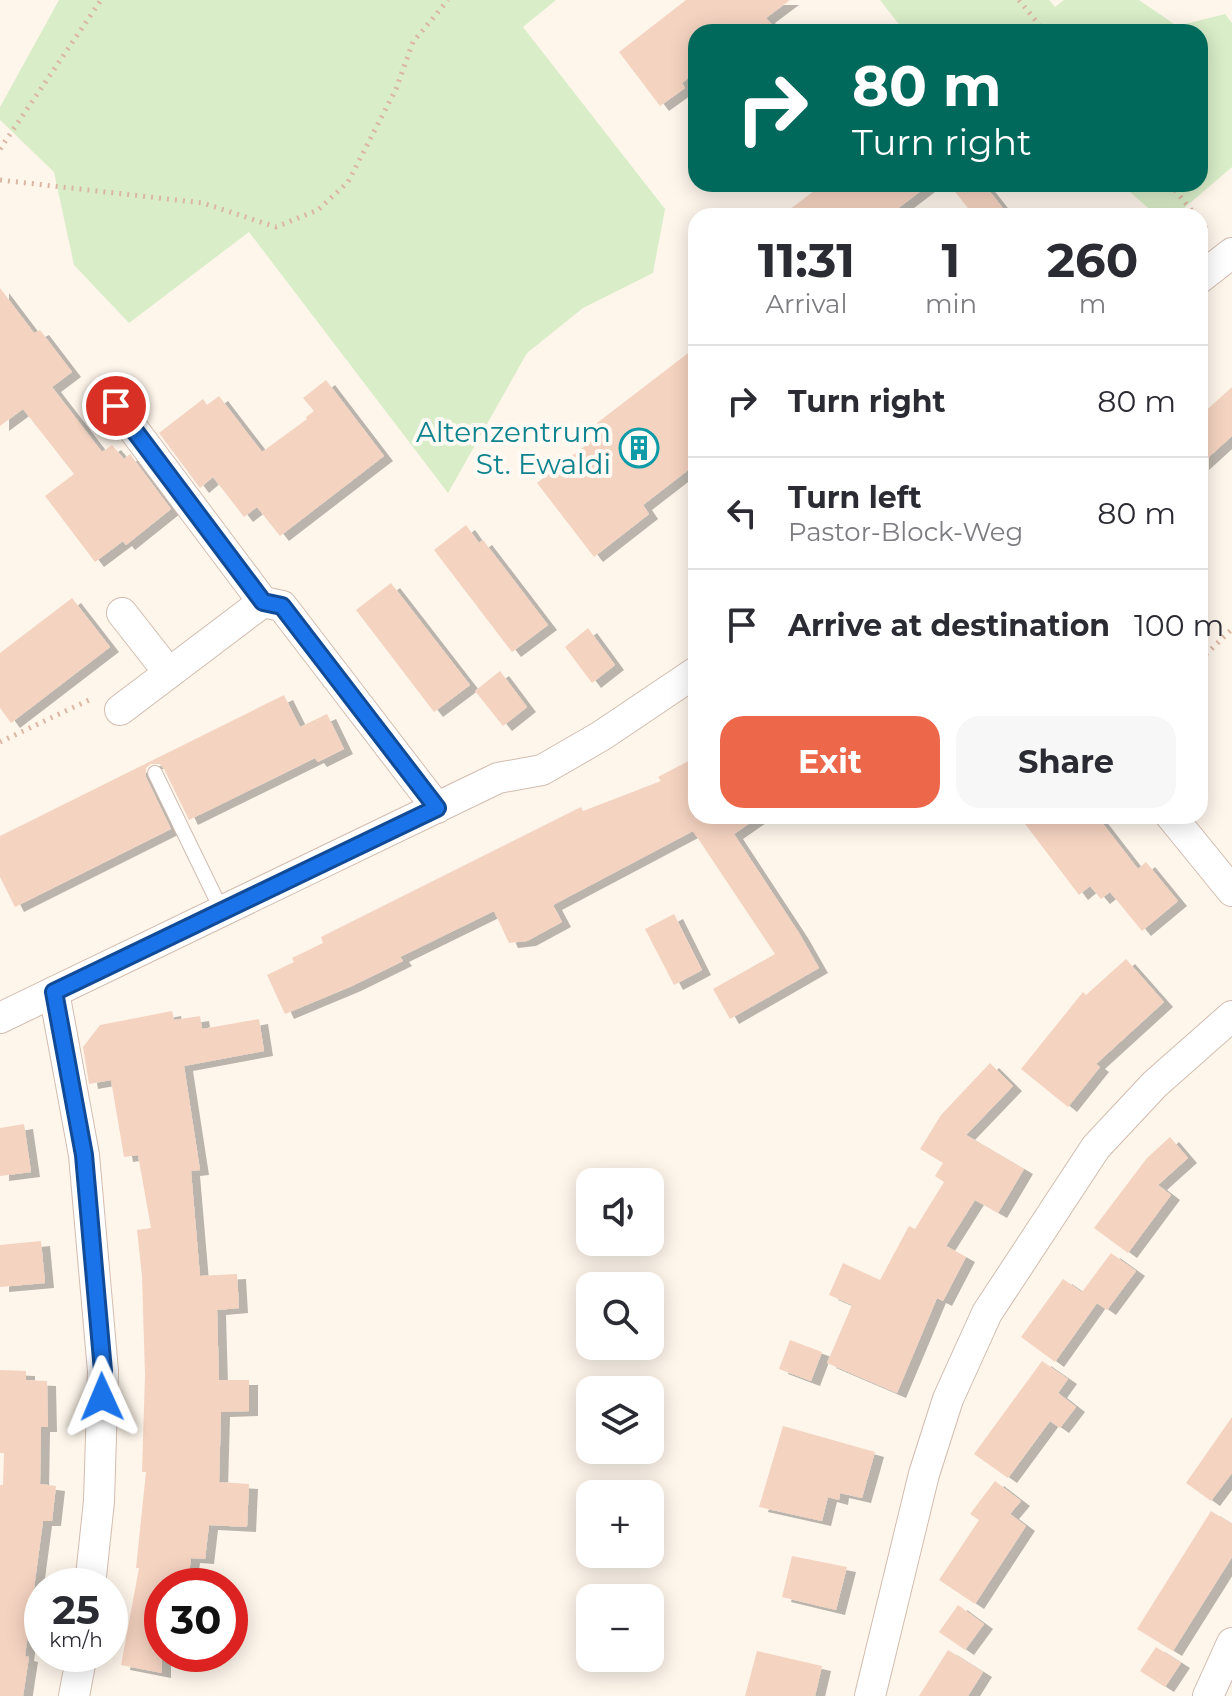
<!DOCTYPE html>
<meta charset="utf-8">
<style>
:root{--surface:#fff;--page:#f7f7f7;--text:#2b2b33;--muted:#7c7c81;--line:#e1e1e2;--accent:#ed674b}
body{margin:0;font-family:Montserrat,sans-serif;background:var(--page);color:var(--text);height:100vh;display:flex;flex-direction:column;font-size:30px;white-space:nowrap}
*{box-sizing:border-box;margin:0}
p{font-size:26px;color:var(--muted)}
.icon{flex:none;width:44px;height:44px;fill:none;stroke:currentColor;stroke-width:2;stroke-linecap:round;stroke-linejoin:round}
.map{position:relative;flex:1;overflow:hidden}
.sheet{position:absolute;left:688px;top:208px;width:520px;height:616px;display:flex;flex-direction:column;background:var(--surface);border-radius:24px;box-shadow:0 4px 20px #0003}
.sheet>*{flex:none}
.top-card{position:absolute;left:688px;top:24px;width:520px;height:168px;border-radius:24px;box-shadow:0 4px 20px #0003;background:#00695c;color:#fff;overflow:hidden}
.buttons{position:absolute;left:576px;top:1168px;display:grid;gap:16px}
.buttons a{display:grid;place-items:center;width:88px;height:88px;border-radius:16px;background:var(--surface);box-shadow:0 4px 20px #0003;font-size:40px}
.speed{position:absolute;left:24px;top:1568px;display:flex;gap:16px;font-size:40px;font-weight:700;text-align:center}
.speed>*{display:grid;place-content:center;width:104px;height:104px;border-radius:50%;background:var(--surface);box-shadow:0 4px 20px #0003;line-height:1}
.speed small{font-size:20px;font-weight:400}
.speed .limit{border:12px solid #d22;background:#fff;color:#111}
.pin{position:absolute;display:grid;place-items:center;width:68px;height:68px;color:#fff;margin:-34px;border:4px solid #fff;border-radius:50%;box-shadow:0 2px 8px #0007}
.me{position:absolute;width:88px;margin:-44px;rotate:359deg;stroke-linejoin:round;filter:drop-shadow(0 0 6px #0008)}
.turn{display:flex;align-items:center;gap:28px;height:168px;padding:0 32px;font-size:36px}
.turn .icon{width:104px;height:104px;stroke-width:2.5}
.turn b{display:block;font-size:56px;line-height:68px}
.eta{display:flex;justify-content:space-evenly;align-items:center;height:136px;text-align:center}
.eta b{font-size:48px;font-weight:700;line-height:56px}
.cta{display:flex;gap:16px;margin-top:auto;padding:16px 32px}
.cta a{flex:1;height:92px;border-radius:24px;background:var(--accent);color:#fff;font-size:32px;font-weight:700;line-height:92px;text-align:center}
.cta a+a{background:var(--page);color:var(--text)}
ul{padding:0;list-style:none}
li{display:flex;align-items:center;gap:24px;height:112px;padding:0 32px;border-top:2px solid var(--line)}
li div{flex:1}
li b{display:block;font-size:30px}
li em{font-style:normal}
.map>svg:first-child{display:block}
.green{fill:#d9edc8}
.building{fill:#f5d3c1;filter:url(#shadow)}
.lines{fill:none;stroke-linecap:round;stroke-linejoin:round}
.lane-casing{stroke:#d2bcaf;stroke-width:16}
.street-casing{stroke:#d2bcaf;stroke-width:32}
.path{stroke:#dbb6a3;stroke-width:5;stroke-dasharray:2 6;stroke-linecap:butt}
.lane{stroke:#fff;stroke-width:14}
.street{stroke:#fff;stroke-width:30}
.route-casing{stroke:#114b97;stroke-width:20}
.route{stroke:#1a73e8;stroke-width:14}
.labels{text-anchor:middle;stroke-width:8;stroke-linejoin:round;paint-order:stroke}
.culture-label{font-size:28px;fill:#0d838f;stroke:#fffaf3;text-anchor:end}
</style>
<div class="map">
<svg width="1232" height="1696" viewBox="0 0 1232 1696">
<defs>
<filter id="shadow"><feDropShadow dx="9" dy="5" stdDeviation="0" flood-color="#0004"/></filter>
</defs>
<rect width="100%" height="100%" fill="#fef6eb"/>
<g class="green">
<path d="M 59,0 L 556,0 L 523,27 L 665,209 L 653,273 L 583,308 L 527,353 L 448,493 L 249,232 L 129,323 L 74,265 L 54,172 L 0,120 L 0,107 Z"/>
<path d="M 880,0 L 1049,0 L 1055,7 L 1064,0 L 1139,0 L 1177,26 L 1225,14 L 1232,23 L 1232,167 L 1175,216 L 1157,216 L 1121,184 L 1200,184 L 1200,32 L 905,32 Z"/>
</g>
<g class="building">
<path d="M 686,0 L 790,0 L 766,18 L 778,32 L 696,32 L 696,72 L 682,83 L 685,88 L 660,106 L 619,52 Z"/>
<path d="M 823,184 L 930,184 L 888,216 L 781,216 Z"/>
<path d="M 949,184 L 984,184 L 1009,216 L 974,216 Z"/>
<path d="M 0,288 L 34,333 L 40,330 L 72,372 L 52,387 L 102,452 L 112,445 L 124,459 L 130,454 L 171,509 L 126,545 L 123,541 L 95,562 L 45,496 L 74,474 L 23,409 L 0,426 Z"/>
<path d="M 696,347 L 696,464 L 643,505 L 649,514 L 594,557 L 537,483 L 603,432 L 597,423 Z"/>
<path d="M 326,380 L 384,456 L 280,536 L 257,507 L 244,517 L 213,477 L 200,488 L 159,433 L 203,399 L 207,405 L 219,396 L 262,452 L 307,419 L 306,417 L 314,411 L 303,398 Z"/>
<path d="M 1232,387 L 1232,436 L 1200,465 L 1200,416 Z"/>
<path d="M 466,525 L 479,543 L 483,540 L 548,625 L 512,652 L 434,550 Z"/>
<path d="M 391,583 L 470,685 L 434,712 L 356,610 Z"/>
<path d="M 72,598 L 110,647 L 11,723 L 0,708 L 0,653 Z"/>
<path d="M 588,628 L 615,665 L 592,683 L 565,647 Z"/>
<path d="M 500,671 L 527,707 L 503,726 L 475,691 Z"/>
<path d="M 284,695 L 300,727 L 327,714 L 344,749 L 318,762 L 315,758 L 189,820 L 164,769 L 160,764 L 151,764 L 146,768 L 146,777 L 171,829 L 15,907 L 0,877 L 0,836 Z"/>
<path d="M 696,757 L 696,816 L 760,816 L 734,834 L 799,933 L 819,968 L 730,1019 L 713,989 L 775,954 L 693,831 L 553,905 L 562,922 L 527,941 L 509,943 L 494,911 L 400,957 L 403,961 L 352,986 L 285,1014 L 267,975 L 294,962 L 292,958 L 323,943 L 321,937 L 581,807 L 583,811 L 661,781 L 658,777 Z"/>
<path d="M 1019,816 L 1097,816 L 1138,869 L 1146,862 L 1178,901 L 1142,931 L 1110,892 L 1101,899 L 1090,886 L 1079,895 Z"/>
<path d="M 674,914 L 702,970 L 674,985 L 645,929 Z"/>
<path d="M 1126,959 L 1164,1002 L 1096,1064 L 1100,1067 L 1068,1107 L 1021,1069 L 1083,992 L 1086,995 Z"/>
<path d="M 172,1011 L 174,1020 L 200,1016 L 202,1029 L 259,1019 L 264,1051 L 184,1066 L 200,1170 L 191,1171 L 200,1276 L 237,1274 L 239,1308 L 217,1310 L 219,1380 L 249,1380 L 249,1411 L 221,1412 L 219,1482 L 249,1484 L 247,1527 L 209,1525 L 205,1559 L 191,1558 L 188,1582 L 162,1579 L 162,1673 L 121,1665 L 139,1568 L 136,1568 L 146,1472 L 142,1472 L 145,1375 L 142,1276 L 137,1230 L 151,1228 L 138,1155 L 124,1157 L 111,1080 L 89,1084 L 83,1047 L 100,1025 Z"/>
<path d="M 990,1063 L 1013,1086 L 966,1135 L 1024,1169 L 998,1213 L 975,1200 L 946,1246 L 966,1257 L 943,1301 L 937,1298 L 897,1393 L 827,1363 L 852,1305 L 829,1295 L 843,1263 L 880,1280 L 909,1226 L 915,1229 L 944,1182 L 935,1176 L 943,1163 L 920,1149 L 941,1115 Z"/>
<path d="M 24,1124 L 31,1172 L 0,1176 L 0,1128 Z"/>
<path d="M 1170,1137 L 1188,1158 L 1158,1185 L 1171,1195 L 1128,1253 L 1094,1228 L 1147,1158 Z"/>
<path d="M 41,1241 L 45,1283 L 0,1287 L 0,1245 Z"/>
<path d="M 1111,1253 L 1136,1271 L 1107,1310 L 1097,1303 L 1055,1362 L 1021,1337 L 1063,1279 L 1082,1292 Z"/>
<path d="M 790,1340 L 822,1352 L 811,1381 L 779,1369 Z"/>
<path d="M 1042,1361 L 1068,1379 L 1058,1393 L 1076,1407 L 1060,1428 L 1050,1421 L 1008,1478 L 974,1454 Z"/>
<path d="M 0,1370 L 26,1371 L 26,1380 L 47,1381 L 48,1427 L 41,1427 L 40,1484 L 56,1486 L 52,1521 L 43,1521 L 25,1656 L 29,1657 L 23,1696 L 0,1696 L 0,1485 L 3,1485 L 4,1453 L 0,1453 Z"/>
<path d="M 1232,1417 L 1232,1473 L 1211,1501 L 1186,1483 Z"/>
<path d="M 783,1426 L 875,1452 L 862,1498 L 840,1493 L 839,1500 L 828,1497 L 822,1521 L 759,1507 Z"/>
<path d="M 995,1481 L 1021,1501 L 1010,1514 L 1026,1526 L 975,1604 L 939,1580 L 979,1520 L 970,1514 Z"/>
<path d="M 1211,1511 L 1232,1524 L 1232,1557 L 1173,1651 L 1137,1629 Z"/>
<path d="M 792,1556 L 847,1567 L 836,1610 L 782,1597 Z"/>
<path d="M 958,1605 L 984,1624 L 965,1650 L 939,1632 Z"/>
<path d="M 1156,1647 L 1181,1663 L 1165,1687 L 1140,1671 Z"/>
<path d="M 948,1650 L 983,1672 L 968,1696 L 919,1696 Z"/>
<path d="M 757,1651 L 822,1666 L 815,1696 L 745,1696 Z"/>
</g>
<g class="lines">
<defs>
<path id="lane" d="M 155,773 L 222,911"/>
<g id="street">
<path d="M 1200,278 L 1232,253"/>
<path d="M 116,406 L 263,602 L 282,606 L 437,808"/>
<path d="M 122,613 L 169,673"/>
<path d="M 120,710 L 263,602"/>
<path d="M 1171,816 L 1232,891"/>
<path d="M 54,992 L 84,1155 L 103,1371 L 99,1501 L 90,1586"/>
<path d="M 0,1018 L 498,778 L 542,770 L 601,736 L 696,672"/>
<path d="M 74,1696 L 82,1654"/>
<path d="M 870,1696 L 924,1474 L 948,1399 L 987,1313 L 1096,1147 L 1155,1084 L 1232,1016"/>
<path d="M 1208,1696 L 1232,1643"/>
</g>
</defs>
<use href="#lane" class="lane-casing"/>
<use href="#street" class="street-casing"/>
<g class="path">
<path d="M 1019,0 L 1045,32"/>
<path d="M 0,149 L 101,0"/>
<path d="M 0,180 L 203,203 L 276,227 L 318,210 L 348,182 L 396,89 L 413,42 L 448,0"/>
<path d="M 1170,184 L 1196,216"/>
<path d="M 1200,221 L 1210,233"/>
<path d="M 1200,660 L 1232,629"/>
<path d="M 0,742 L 91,699"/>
</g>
<use href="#lane" class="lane"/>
<use href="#street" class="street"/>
</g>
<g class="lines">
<defs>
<path id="route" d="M 102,1397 L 103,1371 L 84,1155 L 54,992 L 437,808 L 282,606 L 263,602 L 116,406"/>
</defs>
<use href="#route" class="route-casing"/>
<use href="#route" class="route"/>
</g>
<defs>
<symbol id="building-ring" viewBox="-11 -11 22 22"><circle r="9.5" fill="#fffaf3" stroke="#0f9aa8" stroke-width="1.5"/><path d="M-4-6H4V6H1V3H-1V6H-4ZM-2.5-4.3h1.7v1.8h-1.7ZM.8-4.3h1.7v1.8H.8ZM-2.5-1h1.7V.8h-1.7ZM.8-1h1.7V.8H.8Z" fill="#0f9aa8"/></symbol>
</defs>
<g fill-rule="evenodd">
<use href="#building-ring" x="617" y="426" width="44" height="44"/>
</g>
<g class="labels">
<g class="culture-label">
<text x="611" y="442">Altenzentrum<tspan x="611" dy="32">St. Ewaldi</tspan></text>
</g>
</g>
</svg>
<div class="buttons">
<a><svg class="icon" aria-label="sound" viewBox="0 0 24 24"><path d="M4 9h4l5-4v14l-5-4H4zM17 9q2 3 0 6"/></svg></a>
<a><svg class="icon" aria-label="search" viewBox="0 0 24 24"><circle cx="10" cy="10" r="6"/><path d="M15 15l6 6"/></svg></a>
<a><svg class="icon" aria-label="layers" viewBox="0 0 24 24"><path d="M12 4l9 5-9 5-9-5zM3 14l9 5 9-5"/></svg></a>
<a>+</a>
<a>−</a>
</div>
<div class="speed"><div>25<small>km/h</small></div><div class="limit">30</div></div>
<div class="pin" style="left:116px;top:406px;background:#d93025"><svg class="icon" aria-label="arrive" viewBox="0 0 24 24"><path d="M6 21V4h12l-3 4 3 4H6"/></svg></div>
<svg class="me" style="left:102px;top:1397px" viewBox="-20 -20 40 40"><path d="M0-17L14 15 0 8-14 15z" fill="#1a73e8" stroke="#fff" stroke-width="4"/></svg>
<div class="top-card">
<div class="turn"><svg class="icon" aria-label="right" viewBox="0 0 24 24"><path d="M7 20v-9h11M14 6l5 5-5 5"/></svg><div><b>80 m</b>Turn right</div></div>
</div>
<section class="sheet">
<div class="eta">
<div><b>11:31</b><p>Arrival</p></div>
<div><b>1</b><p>min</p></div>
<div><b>260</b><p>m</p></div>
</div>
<ul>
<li><svg class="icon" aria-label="right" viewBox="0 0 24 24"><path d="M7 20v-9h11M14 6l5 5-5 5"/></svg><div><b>Turn right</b></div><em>80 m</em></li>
<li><svg class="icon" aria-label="left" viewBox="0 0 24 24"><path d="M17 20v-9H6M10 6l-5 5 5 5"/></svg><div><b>Turn left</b><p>Pastor-Block-Weg</p></div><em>80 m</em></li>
<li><svg class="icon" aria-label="arrive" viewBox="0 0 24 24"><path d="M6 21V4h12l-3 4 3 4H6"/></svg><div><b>Arrive at destination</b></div><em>100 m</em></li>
</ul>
<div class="cta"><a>Exit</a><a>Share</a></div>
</section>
</div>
